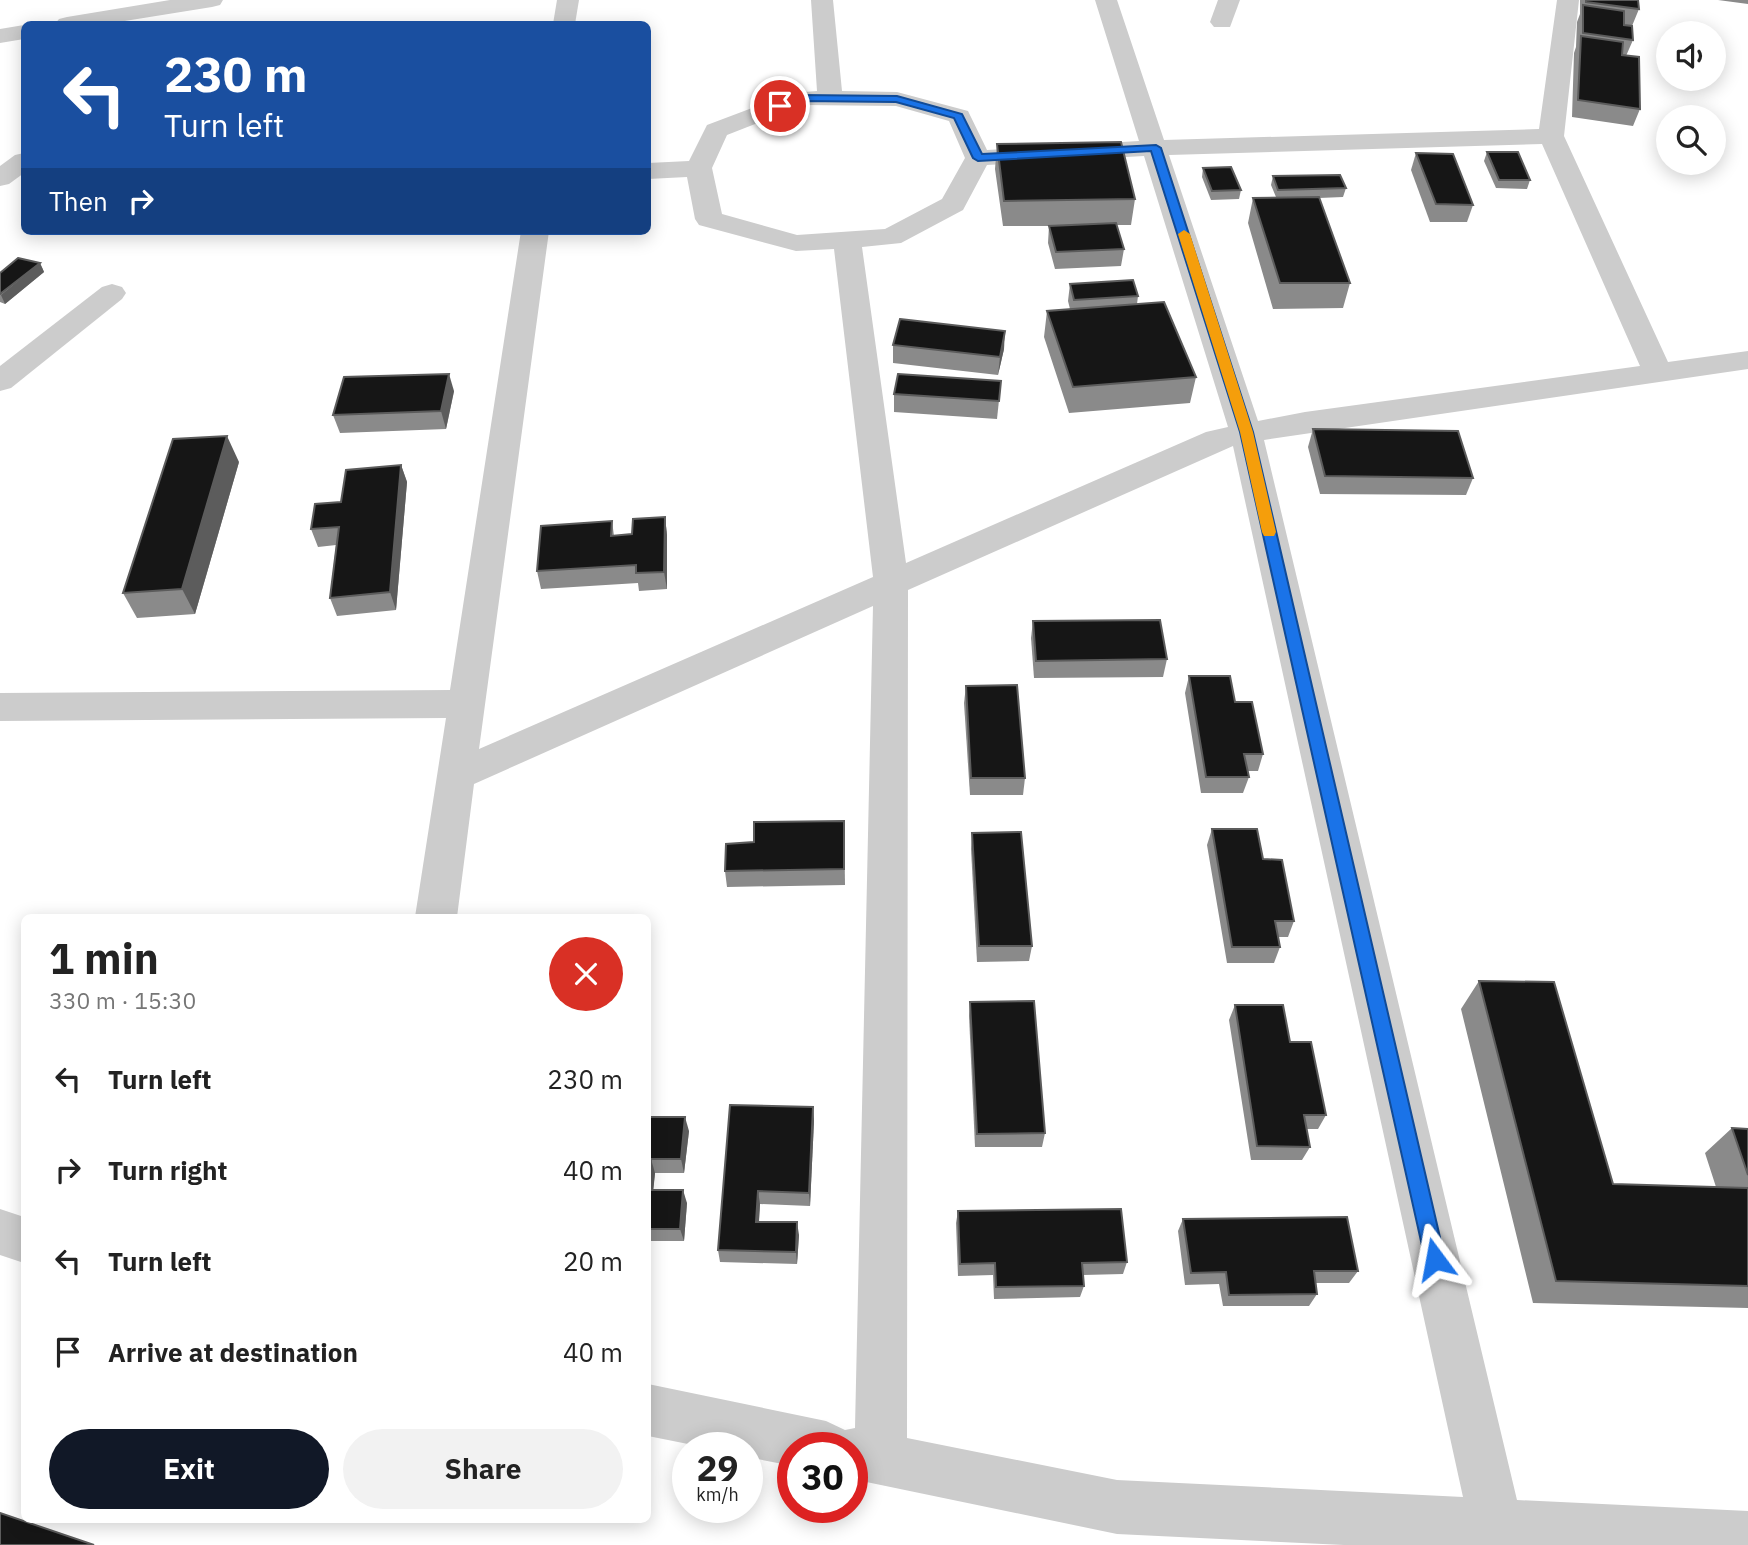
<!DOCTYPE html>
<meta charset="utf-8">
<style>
:root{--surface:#fff;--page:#f2f2f2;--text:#222;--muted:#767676;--accent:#111827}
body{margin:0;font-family:"IBM Plex Sans",sans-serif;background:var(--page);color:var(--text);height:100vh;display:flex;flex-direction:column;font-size:26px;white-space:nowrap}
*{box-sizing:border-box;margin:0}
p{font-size:23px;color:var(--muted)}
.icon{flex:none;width:38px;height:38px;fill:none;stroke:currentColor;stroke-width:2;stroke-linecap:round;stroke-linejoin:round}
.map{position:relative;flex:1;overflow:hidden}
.panel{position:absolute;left:21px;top:914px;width:630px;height:609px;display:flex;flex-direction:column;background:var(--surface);border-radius:10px;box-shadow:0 4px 18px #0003}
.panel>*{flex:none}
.hud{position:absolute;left:21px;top:21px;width:630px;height:214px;border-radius:10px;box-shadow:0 4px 18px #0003;background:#1a4fa0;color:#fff;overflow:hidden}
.buttons{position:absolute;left:1656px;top:21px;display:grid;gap:14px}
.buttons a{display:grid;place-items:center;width:70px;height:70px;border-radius:50%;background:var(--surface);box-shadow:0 4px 18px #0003;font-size:35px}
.speed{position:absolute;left:672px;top:1432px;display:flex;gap:14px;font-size:35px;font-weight:700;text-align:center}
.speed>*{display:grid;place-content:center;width:91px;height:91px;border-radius:50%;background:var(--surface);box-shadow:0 4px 18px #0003;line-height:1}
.speed small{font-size:18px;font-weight:400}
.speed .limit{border:10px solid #d22;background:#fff;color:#111}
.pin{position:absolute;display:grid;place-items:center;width:60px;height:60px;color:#fff;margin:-30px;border:4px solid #fff;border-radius:50%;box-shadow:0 2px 7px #0007}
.me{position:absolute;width:77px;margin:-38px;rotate:347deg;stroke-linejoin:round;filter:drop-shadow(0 0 5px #0008)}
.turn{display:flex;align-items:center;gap:24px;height:147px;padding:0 28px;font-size:32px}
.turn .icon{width:91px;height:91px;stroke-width:2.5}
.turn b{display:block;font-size:49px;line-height:60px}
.then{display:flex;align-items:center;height:66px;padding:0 28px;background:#0003;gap:14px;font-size:26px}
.round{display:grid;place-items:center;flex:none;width:74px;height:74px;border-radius:37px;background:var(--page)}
.head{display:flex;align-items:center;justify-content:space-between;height:119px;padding:0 28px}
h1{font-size:42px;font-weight:800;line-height:52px}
.button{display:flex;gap:14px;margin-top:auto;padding:14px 28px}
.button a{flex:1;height:80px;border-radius:42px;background:var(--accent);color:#fff;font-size:28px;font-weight:800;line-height:80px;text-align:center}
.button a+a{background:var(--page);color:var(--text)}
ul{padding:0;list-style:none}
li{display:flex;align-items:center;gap:21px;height:91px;padding:0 28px}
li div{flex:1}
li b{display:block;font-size:26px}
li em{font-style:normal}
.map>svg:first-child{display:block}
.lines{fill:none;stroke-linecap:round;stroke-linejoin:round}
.minor{fill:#ccc;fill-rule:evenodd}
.wall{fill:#8a8a8a}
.shaded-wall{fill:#5c5c5c}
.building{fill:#161616;stroke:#5c5c5c;stroke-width:2}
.route{fill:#1a73e8;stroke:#114b97;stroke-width:2}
.slow{fill:#f59e0b}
</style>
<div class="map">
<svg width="1748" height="1545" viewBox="0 0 1748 1545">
<rect width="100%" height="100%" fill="#fff"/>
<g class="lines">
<g class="minor">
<path d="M 170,0 L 223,0 L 220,5 L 212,7 L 106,24 L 55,24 L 59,19 L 67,17 Z"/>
<path d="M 557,0 L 579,0 L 575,24 L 553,24 Z"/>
<path d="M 811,0 L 833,0 L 842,91 L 897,92 L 968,111 L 987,150 L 1139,141 L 1095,0 L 1117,0 L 1164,140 L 1539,129 L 1557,0 L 1579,0 L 1564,136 L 1668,362 L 1748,351 L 1748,369 L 1264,440 L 1517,1500 L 1748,1511 L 1748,1545 L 1344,1545 L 1117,1534 L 852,1479 L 852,1447 L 793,1447 L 793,1466 L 747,1457 L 747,1447 L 703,1447 L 648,1436 L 648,1384 L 826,1421 L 845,1430 L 855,1428 L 873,606 L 474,784 L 457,917 L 415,917 L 446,718 L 0,721 L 0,693 L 450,690 L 521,231 L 549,231 L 479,749 L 873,577 L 834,249 L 796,251 L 699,225 L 695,219 L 687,177 L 648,179 L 648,163 L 689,161 L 707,125 L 792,93 L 817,91 ZM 804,105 L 896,106 L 949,121 L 965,158 L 942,199 L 885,229 L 797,235 L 722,214 L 712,168 L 727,135 ZM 1542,144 L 1640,366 L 1305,412 L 1258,421 L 1169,155 ZM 1144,156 L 1228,427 L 1206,432 L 906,563 L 862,247 L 901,243 L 963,210 L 987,165 ZM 1233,446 L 1463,1497 L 1117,1480 L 907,1438 L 908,590 Z"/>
<path d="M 1218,0 L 1240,0 L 1230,27 L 1214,27 L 1210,22 Z"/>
<path d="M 24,25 L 24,39 L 0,43 L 0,29 Z"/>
<path d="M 24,153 L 24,173 L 9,184 L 0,186 L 0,166 L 15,155 Z"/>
<path d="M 112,284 L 122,287 L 126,293 L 122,299 L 11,388 L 0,391 L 0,366 L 102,287 Z"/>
<path d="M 0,1209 L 24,1217 L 24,1263 L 0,1255 Z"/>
</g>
</g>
<g class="wall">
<path d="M 1580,0 L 1638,0 L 1639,9 L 1632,26 L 1633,40 L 1626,56 L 1640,109 L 1633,126 L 1572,117 L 1574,53 L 1576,47 L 1577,22 L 1580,14 Z"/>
<path d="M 1718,0 L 1748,0 L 1748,4 Z"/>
<path d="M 997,144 L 1135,199 L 1131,225 L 1117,225 L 1124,249 L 1121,266 L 1055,269 L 1048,243 L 1049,226 L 1003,226 L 995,169 Z"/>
<path d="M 1487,152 L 1530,180 L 1527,189 L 1496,188 L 1484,161 Z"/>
<path d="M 1416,153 L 1473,205 L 1467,222 L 1430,222 L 1411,170 Z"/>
<path d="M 1203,168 L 1241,190 L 1239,199 L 1211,200 L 1202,177 Z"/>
<path d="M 1273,176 L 1346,188 L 1343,197 L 1319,198 L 1350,283 L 1343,308 L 1273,309 L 1248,223 L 1253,198 L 1276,197 L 1271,185 Z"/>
<path d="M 40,263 L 44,272 L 5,304 L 0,302 L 0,273 Z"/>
<path d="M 1070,284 L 1138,296 L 1137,304 L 1196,377 L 1190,403 L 1069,413 L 1044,337 L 1047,311 L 1070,309 L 1068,301 Z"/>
<path d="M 893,345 L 1004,349 L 998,375 L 893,363 Z"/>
<path d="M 1001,381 L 997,419 L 894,412 L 894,394 Z"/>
<path d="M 454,391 L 446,429 L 340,433 L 333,415 Z"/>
<path d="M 1313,429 L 1473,478 L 1466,495 L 1320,494 L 1308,447 Z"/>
<path d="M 239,462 L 195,614 L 137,618 L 123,593 Z"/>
<path d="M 401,465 L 407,482 L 396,610 L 337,616 L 330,598 L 336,545 L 318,547 L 311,529 L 341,502 Z"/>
<path d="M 665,517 L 667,535 L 667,589 L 639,591 L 638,583 L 541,589 L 537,571 L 612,521 L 614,536 L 632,534 Z"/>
<path d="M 1033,621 L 1167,659 L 1163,677 L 1034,678 L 1031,638 Z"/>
<path d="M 1189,676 L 1235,702 L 1263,754 L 1258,771 L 1248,771 L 1249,777 L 1243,793 L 1201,793 L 1185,693 Z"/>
<path d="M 966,686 L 1025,778 L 1023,795 L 970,795 L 964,703 Z"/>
<path d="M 844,821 L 845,885 L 727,887 L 725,871 L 754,842 Z"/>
<path d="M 1212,829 L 1263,859 L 1294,921 L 1288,937 L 1278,937 L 1280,947 L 1274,963 L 1227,963 L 1207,845 Z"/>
<path d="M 972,833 L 1032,946 L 1029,961 L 977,962 L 971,849 Z"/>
<path d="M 1479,981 L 1613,1184 L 1716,1187 L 1705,1153 L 1732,1128 L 1748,1129 L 1748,1308 L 1533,1303 L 1461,1009 Z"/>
<path d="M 970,1002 L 1045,1133 L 1042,1147 L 975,1147 L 969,1016 Z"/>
<path d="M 1235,1005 L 1290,1042 L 1326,1115 L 1318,1129 L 1306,1129 L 1310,1147 L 1302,1160 L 1251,1160 L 1229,1020 Z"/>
<path d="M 813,1107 L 814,1121 L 810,1206 L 760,1204 L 759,1222 L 799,1235 L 797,1264 L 720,1262 L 718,1250 Z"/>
<path d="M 648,1117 L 689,1131 L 684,1173 L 655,1173 L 653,1190 L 687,1203 L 684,1241 L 648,1241 Z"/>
<path d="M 958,1211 L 1127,1262 L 1123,1274 L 1083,1275 L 1084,1286 L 1080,1297 L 994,1299 L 993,1275 L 958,1276 L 956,1223 Z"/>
<path d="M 1183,1219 L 1358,1271 L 1349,1283 L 1316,1283 L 1317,1294 L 1309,1306 L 1223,1306 L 1219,1284 L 1185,1285 L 1178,1231 Z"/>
</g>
<g class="shaded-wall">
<path d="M 40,263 L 44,272 L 5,304 L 1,295 Z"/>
<path d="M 1005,331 L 1004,349 L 998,375 L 1000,357 Z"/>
<path d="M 449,374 L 454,391 L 446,429 L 441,411 Z"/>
<path d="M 227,436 L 239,462 L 195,614 L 182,589 Z"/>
<path d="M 401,465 L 407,482 L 396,610 L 390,592 Z"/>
<path d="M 665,517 L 667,535 L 667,589 L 664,572 Z"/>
<path d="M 813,1107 L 814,1121 L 810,1206 L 809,1193 Z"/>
<path d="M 685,1117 L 689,1131 L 684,1173 L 681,1159 Z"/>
<path d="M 651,1159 L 655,1173 L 652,1203 L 648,1190 Z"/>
<path d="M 683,1190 L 687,1203 L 684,1241 L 680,1229 Z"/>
<path d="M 758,1191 L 760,1204 L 758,1234 L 756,1222 Z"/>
<path d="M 797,1222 L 799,1235 L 797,1264 L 796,1252 Z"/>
</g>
<g class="building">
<path d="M 1586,0 L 1638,0 L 1639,9 L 1586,2 Z"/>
<path d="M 1583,5 L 1624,11 L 1624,25 L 1632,26 L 1633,40 L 1583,33 Z"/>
<path d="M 1581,36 L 1623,42 L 1622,55 L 1639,57 L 1640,109 L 1578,100 Z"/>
<path d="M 1121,142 L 1135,199 L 1004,201 L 997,144 Z"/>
<path d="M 1487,152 L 1518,152 L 1530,180 L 1499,180 Z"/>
<path d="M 1416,153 L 1453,154 L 1473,205 L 1436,204 Z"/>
<path d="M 1231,167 L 1241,190 L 1212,191 L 1203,168 Z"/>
<path d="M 1340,175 L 1346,188 L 1278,190 L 1273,176 Z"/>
<path d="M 1319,197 L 1350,283 L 1280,283 L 1253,198 Z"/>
<path d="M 1116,223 L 1124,249 L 1056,252 L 1049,226 Z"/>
<path d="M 18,258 L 40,263 L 0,294 L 0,273 Z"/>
<path d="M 1133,280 L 1138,296 L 1074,300 L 1070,284 Z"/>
<path d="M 1164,302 L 1196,377 L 1073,387 L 1047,311 Z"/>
<path d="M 900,319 L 1005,331 L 1000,357 L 893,345 Z"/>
<path d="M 449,374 L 441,411 L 333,415 L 344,377 Z"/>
<path d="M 898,374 L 1001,381 L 999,401 L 894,394 Z"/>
<path d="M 1313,429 L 1458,431 L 1473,478 L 1325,476 Z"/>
<path d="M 227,436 L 182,589 L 123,593 L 173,439 Z"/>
<path d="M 401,465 L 390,592 L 330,598 L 339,527 L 311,529 L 315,504 L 341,502 L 346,470 Z"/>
<path d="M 665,517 L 664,572 L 636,573 L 636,565 L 537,571 L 541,526 L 612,521 L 611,536 L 632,534 L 633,519 Z"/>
<path d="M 1160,620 L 1167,659 L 1036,661 L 1033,621 Z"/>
<path d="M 1189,676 L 1230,676 L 1235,702 L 1252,702 L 1263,754 L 1244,754 L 1249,777 L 1206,777 Z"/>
<path d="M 1017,685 L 1025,778 L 971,778 L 966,686 Z"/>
<path d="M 844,821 L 844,869 L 725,871 L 726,844 L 754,842 L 754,822 Z"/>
<path d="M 1212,829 L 1257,829 L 1263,859 L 1282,860 L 1294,921 L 1275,921 L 1280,947 L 1232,947 Z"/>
<path d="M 1021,832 L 1032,946 L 979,946 L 972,833 Z"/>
<path d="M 1479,981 L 1554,982 L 1613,1184 L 1748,1188 L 1748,1286 L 1556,1281 Z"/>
<path d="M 1034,1001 L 1045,1133 L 977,1134 L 970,1002 Z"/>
<path d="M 1235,1005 L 1283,1005 L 1290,1042 L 1311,1042 L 1326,1115 L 1304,1115 L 1310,1147 L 1257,1146 Z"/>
<path d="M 730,1105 L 813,1107 L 809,1193 L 758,1191 L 756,1222 L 797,1222 L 796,1252 L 718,1250 Z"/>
<path d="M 648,1117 L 685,1117 L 681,1159 L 651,1159 L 648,1190 L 683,1190 L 680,1229 L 648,1229 Z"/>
<path d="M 1732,1128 L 1748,1129 L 1748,1175 Z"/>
<path d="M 1121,1209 L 1127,1262 L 1082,1263 L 1084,1286 L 996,1287 L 995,1263 L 960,1264 L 958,1211 Z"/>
<path d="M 1347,1217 L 1358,1271 L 1314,1271 L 1317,1294 L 1229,1295 L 1226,1272 L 1191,1273 L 1183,1219 Z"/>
<path d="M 0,1513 L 94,1545 L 0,1545 Z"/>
</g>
<path class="route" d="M 801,95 L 897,96 L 962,114 L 982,154 L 1156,145 L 1161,148 L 1253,432 L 1445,1259 L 1442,1266 L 1435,1269 L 1428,1266 L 1425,1259 L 1240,432 L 1151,151 L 978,161 L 973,158 L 954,118 L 896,102 L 802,101 L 780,109 L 774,106 Z"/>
<path class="slow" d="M 1184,230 L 1190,234 L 1253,432 L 1276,532 L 1274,536 L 1264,536 L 1262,532 L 1240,432 L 1178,234 Z"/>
</svg>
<div class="buttons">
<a><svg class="icon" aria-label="sound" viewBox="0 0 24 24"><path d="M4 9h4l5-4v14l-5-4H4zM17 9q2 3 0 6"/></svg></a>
<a><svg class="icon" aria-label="search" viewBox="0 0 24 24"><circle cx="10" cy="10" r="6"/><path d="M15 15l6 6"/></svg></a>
</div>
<div class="speed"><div>29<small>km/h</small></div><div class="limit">30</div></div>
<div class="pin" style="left:780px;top:106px;background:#d93025"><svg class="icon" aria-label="arrive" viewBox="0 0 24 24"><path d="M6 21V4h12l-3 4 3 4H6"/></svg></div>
<svg class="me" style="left:1435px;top:1259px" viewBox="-20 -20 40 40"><path d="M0-17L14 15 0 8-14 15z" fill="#1a73e8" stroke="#fff" stroke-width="4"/></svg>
<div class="hud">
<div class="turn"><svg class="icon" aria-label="left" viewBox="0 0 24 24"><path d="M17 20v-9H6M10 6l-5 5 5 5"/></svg><div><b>230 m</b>Turn left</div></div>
<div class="then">Then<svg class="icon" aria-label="right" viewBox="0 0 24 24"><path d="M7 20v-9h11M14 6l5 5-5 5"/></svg></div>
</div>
<section class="panel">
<div class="head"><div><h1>1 min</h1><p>330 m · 15:30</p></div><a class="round" style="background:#d93025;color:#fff"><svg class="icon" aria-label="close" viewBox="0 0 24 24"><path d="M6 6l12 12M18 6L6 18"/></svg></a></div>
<ul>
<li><svg class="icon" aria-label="left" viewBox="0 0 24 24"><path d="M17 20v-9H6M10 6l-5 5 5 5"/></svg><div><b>Turn left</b></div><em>230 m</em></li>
<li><svg class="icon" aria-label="right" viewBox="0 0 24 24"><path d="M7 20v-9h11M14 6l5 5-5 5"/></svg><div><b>Turn right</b></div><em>40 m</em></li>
<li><svg class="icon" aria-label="left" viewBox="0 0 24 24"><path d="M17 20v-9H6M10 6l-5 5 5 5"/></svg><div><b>Turn left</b></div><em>20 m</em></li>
<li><svg class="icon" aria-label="arrive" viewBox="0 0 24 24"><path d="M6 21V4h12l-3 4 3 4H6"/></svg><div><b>Arrive at destination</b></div><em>40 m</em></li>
</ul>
<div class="button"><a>Exit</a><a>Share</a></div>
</section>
</div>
